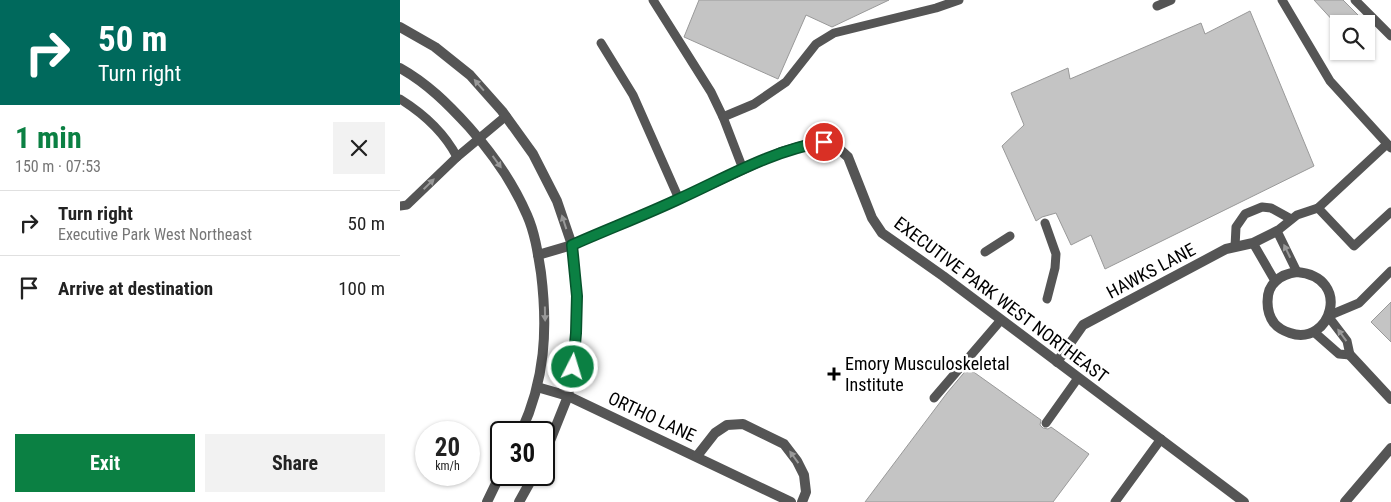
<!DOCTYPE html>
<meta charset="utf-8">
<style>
:root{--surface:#fff;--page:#f2f2f2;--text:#222;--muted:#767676;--line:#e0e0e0;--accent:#0b8043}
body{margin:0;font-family:"Roboto Condensed",sans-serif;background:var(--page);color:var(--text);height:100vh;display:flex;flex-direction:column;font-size:19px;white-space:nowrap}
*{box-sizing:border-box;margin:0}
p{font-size:16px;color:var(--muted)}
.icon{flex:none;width:28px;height:28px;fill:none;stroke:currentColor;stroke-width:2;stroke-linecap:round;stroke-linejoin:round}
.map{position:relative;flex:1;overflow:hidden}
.drawer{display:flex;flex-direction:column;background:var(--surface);width:400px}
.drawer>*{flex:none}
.guide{background:#00695c;color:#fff;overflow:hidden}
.buttons{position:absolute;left:930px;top:15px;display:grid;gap:10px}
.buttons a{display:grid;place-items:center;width:45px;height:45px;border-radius:0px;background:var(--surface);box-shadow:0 1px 4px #0004;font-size:25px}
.speed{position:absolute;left:15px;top:421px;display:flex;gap:10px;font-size:25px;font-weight:700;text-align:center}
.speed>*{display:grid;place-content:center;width:65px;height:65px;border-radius:50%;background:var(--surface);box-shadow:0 1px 4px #0004;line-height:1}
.speed small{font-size:12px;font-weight:400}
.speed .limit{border:2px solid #111;border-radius:8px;background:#fff;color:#111}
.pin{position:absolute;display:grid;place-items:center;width:42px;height:42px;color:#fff;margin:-21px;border:2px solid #fff;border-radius:50%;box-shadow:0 1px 5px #0007}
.me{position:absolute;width:55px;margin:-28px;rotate:5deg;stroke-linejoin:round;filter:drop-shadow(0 0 4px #0008)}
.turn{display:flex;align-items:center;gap:18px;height:105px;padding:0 15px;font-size:22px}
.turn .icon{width:65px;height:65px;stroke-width:2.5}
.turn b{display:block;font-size:35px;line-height:42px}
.round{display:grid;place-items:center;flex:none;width:52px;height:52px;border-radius:0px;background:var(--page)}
.head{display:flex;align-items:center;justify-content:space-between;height:85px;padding:0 15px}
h1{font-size:30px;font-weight:700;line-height:38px;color:var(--accent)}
.cta{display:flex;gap:10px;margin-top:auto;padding:10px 15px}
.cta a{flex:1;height:58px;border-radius:0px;background:var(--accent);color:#fff;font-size:20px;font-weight:700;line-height:58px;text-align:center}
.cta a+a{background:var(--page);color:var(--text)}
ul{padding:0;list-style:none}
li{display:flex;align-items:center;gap:15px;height:65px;padding:0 15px;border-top:1px solid var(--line)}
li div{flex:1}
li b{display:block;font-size:19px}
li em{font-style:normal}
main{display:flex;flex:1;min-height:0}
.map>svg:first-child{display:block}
.building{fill:#c4c4c4;stroke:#999}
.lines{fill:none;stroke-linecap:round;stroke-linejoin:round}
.lane{stroke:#555;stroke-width:9}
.street{stroke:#555;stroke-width:10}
.oneway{fill:#999}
.route-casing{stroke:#07532c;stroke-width:12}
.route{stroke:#0b8043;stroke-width:9}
.poi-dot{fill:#000;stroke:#fff;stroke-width:2}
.labels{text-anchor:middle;stroke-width:5;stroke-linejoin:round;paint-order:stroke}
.street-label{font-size:18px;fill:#000;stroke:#fff}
.poi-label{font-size:18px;fill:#000;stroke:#fff;text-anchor:start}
</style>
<main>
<section class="drawer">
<div class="guide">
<div class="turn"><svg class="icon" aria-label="right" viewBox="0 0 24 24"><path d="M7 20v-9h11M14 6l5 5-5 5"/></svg><div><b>50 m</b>Turn right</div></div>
</div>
<div class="head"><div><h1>1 min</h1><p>150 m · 07:53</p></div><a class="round"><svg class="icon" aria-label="close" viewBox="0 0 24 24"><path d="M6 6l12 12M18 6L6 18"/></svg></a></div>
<ul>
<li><svg class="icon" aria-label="right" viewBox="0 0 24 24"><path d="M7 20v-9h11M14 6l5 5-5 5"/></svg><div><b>Turn right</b><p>Executive Park West Northeast</p></div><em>50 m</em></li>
<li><svg class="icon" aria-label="arrive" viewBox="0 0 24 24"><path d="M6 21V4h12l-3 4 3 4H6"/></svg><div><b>Arrive at destination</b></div><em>100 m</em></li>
</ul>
<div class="cta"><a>Exit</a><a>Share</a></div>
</section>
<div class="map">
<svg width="991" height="502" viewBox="0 0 991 502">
<rect width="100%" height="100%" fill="#fff"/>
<g class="building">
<path d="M 299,0 L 489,0 L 432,27 L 406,15 L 378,79 L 284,37 Z"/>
<path d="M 914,0 L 943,0 L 967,24 L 936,24 Z"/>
<path d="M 850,11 L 914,166 L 705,269 L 691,235 L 671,245 L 656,213 L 642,217 L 636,221 L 602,146 L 624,125 L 611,93 L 668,68 L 670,79 L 801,23 L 805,34 Z"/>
<path d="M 991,302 L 991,342 L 971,322 Z"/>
<path d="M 568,368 L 641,420 L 640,425 L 643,428 L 648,429 L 651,427 L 689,454 L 653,502 L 465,502 L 547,393 Z"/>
</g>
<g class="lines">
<g class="lane">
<path d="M 253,0 L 311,92 L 323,117 L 343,169"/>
<path d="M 882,0 L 930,81 L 991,148"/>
<path d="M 955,0 L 991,36"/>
<path d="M 757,6 L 771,0"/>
<path d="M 201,43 L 233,95 L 279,199"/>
<path d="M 0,99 C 24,114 44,132 57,157 L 106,116"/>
<path d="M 323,117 L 354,104 L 386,82 L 416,44 L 434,33 L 536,8 L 559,0"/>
<path d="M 987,144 L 918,208 L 954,246 L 991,212"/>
<path d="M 0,206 L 7,205 L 57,157"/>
<path d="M 645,223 L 656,254 L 655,268 L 647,299"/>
<path d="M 853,243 L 875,281"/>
<path d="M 835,247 L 836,227 L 845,214 L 862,207 L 871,208 L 891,219"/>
<path d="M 585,252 L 610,236"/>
<path d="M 897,272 L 877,231 L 897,215 L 918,208"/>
<path d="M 914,332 L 939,354 L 950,355 L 947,341 L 928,316 L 959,303 L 991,271"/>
<path d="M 534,398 L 601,320"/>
<path d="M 646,423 L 678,378"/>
<path d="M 715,502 L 761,439"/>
</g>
<g class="street">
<path d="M 0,27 L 35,47 L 70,75 L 102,111 L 133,154 L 157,201 L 172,245 L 177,296 L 176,333 L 173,367 L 168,396 L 144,456"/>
<path d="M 0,68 C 27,83 48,104 69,127 C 92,153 113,182 127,215 C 135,233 138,254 141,273 C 148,330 145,380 121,432"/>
<path d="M 138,255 L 172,245 L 279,199 L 381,152 L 405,145 L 423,142 L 437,147 L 448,157 L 472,218 L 482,233 L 543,276 L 844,502"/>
<path d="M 897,272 C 953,277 931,347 890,333 C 884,331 878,328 874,323 C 866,312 864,291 876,281 C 882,275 889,273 897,272 Z"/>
<path d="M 950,355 L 991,399"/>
<path d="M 657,362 L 683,325 L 826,249 L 853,243 L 877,231"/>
<path d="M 137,387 L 168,396 L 391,502"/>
<path d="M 297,456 L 315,433 L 327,425 L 343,424 L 384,444 L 397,461 L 404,475 L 406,492 L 402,502"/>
<path d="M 87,502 L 101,473"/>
<path d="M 119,502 L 134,475"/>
<path d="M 945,502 L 991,448"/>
</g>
</g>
<defs><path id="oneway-solid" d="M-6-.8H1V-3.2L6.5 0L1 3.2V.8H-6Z" transform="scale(1.25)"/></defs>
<g class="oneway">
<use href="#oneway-solid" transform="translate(79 85) rotate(-131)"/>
<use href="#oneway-solid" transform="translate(97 162) rotate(54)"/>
<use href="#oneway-solid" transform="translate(29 184) rotate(-44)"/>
<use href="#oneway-solid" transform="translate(164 222) rotate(-108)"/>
<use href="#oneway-solid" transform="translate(887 251) rotate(-116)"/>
<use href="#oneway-solid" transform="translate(145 314) rotate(89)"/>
<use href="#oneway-solid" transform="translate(942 335) rotate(-126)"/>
<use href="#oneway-solid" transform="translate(394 457) rotate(-126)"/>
</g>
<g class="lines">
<defs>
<path id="route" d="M 173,367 L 176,333 L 177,296 L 172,245 C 208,229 245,215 281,198 C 327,177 373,150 424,142"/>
</defs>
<use href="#route" class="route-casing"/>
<use href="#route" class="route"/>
</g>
<path class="poi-dot" d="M431.5 366.5h5v5h5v5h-5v5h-5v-5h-5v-5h5z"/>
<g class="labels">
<g class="street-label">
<text transform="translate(751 271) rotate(-28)" y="6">HAWKS LANE</text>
<text transform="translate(601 300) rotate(37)" y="6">EXECUTIVE PARK WEST NORTHEAST</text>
<text transform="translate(252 417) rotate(25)" y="6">ORTHO LANE</text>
</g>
<g class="poi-label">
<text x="445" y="370">Emory Musculoskeletal<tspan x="445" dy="21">Institute</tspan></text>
</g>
</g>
</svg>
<div class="buttons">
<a><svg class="icon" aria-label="search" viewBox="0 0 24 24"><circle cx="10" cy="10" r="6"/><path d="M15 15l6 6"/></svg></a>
</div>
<div class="speed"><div>20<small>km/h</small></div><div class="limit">30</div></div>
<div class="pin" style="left:424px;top:142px;background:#d93025"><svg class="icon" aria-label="arrive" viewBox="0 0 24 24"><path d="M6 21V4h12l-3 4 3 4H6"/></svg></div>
<svg class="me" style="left:173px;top:367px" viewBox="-20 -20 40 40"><circle r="17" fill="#0b8043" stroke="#fff" stroke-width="3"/><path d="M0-11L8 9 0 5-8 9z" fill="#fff"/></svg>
</div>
</main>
